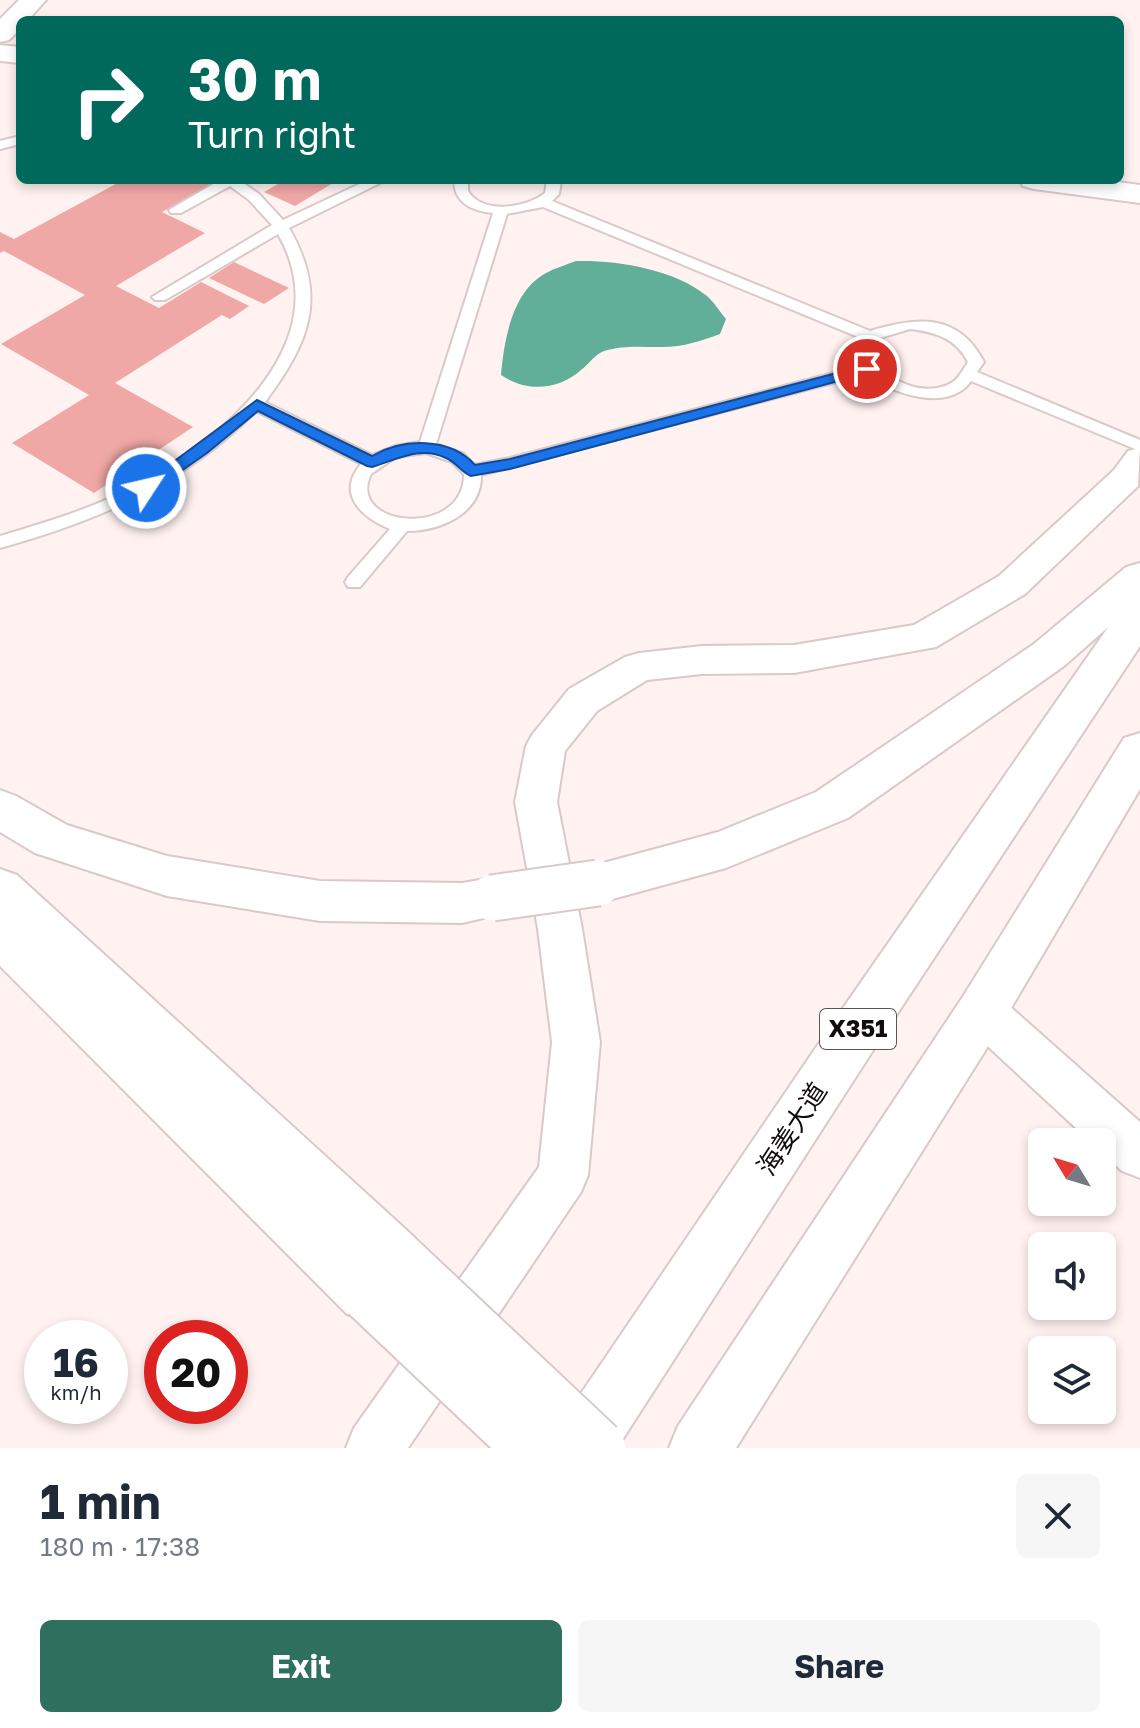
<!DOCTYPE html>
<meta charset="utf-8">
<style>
:root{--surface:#fff;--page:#f6f6f7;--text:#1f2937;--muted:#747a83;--accent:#2f6f5e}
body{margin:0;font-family:"Golos Text","Noto Sans SC",sans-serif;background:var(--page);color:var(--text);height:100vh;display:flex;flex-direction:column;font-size:30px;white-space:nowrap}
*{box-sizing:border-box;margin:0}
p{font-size:26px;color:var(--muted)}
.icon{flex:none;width:44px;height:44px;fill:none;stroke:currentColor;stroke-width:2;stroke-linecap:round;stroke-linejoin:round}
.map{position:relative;height:1448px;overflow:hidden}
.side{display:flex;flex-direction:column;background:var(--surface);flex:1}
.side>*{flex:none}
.hud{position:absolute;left:16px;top:16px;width:1108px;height:168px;border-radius:12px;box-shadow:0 4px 12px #0003;background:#00695c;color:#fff;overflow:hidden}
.needle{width:52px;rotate:308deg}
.fabs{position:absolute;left:1028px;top:1128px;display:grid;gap:16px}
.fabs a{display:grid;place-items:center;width:88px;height:88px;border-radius:12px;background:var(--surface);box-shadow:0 4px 12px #0003;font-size:40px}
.speed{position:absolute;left:24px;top:1320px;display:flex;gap:16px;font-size:40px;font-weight:700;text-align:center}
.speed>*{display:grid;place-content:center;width:104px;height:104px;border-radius:50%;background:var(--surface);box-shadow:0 4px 12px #0003;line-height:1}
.speed small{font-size:20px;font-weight:400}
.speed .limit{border:12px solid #d22;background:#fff;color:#111}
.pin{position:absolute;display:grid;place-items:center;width:68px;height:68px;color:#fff;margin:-34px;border:4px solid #fff;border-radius:50%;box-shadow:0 2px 8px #0007}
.me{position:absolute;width:88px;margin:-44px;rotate:55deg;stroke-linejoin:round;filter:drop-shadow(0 0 6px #0008)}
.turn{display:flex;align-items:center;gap:28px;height:168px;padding:0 40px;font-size:36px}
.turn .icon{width:104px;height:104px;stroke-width:2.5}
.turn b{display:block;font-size:56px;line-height:68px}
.round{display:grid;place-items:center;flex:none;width:84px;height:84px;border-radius:12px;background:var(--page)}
.summary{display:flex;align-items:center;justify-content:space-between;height:136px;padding:0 40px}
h1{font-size:48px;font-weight:700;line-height:60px}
.button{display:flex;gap:16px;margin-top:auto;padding:16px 40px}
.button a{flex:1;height:92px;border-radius:12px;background:var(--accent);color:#fff;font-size:32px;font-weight:700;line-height:92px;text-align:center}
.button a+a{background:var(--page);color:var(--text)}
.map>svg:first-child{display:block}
.water{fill:#61af99}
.building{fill:#f0a8a6}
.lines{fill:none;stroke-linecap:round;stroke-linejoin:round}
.service-casing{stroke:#d9c9c8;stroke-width:4}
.minor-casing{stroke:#d9c9c8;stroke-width:4}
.secondary-casing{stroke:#d9c9c8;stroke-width:4}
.primary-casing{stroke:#d9c9c8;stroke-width:4}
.motorway-casing{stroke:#d9c9c8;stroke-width:4}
.service{fill:#fff;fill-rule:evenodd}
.minor{fill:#fff;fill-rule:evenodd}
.secondary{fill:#fff;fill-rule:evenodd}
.primary{fill:#fff;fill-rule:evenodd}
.motorway{fill:#fff;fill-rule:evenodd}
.motorway-bridge-far1-casing{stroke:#d9c9c8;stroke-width:49;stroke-linecap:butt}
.motorway-bridge-casing{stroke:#d9c9c8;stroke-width:60;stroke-linecap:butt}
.motorway-bridge-far1{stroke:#fff;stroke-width:45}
.motorway-bridge{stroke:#fff;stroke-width:56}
.route{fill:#1a73e8;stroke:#114b97;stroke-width:2}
.labels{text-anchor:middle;stroke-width:7;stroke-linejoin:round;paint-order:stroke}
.shield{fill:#fff;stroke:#595656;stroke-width:2}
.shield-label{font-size:24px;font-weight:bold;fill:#120d0d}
.street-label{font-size:26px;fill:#120d0d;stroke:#fff}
</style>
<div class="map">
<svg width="1140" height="1448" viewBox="0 0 1140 1448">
<rect width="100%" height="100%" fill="#fff2f1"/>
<path class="water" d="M 576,261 C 617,260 674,269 707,296 C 714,302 720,312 726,319 L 720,334 C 701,341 680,348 659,347 C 640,347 624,345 604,351 C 594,355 589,364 581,370 C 557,391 526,392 501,375 C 504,341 512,291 546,273 C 555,268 566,265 576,261 Z"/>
<g class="building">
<path d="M 123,180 L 219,180 L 162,212 L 205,233 L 116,286 L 159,308 L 201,282 L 249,306 L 230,319 L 222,315 L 115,383 L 193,427 L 94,493 L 12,443 L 89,395 L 1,344 L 85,295 L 4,251 L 0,253 L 0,232 L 14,239 Z"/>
<path d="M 285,180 L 338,180 L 295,206 L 264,192 Z"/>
<path d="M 234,262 L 289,288 L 264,304 L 209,278 Z"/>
</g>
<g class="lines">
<defs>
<g id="service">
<path d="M 20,136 L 20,144 L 0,149 L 0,141 Z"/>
<path d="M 220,180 L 239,180 L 259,194 L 283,220 L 368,180 L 386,180 L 289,228 C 329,297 309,343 265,402 L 372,455 L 395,446 L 420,442 L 493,213 C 472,211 454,203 454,180 L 468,180 L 468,191 C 483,215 526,208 545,193 L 547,180 L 561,180 L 559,194 L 552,201 L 870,331 C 916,317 958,312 984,362 L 977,372 L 1140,440 L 1140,451 L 971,381 C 949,413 891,394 867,374 L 481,475 C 482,513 441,531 407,531 L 360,587 L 348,587 L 345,582 L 348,577 L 390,529 C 361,517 336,494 361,464 L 256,411 C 185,484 97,521 0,548 L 0,536 C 47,522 94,508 137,485 C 224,439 340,342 278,234 L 165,300 L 155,300 L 152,297 L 272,225 L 249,200 L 230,186 L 181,213 L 171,213 L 169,210 ZM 543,207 L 863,339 L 854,349 L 860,366 L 510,458 L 474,465 L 464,454 L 436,444 L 507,214 ZM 910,329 C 935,332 956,338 968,362 C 964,368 959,378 953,382 C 924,400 880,379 870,350 L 880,338 ZM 426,453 L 452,462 L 464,474 C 465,539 345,528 371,474 L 396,457 Z"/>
</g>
<g id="minor">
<path d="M 1140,448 L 1138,486 L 1025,594 L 936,647 L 794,673 L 702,674 L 647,680 L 597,711 L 565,751 L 557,802 L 582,929 L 600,1042 L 588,1175 L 581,1192 L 408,1448 L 346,1448 L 354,1428 L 539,1167 L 552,1042 L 538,929 L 515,802 L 526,746 L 532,735 L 569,689 L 625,657 L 639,653 L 702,646 L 794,645 L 914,625 L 999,576 L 1114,470 L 1128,451 Z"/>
<path d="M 982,990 L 998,996 L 1140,1122 L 1140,1178 L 1122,1171 L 1102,1152 L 1102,1142 L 1091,1142 L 966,1026 L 959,1011 L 966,996 Z"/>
</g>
<g id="secondary">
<path d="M 0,45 L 20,47 L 20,63 L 0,61 Z"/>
<path d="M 1019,180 L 1103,180 L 1140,185 L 1140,203 L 1034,189 L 1023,186 Z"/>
</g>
<g id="primary">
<path d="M 1140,598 L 1140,646 L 870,1055 L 617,1448 L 550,1448 L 559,1426 L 834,1021 L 1125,603 Z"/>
<path d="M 1140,733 L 1140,789 L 1000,1027 L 736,1448 L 669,1448 L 678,1426 L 964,995 L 1124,738 Z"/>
</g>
<g id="motorway">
<path d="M 19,0 L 46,0 L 28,20 L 20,20 L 20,29 L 9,40 L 0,42 L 0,19 Z"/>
<path d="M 1140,563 L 1140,599 L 1064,666 L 848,818 L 726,868 L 598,903 L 581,897 L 574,883 L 581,869 L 718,832 L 816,792 L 1034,644 L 1126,567 Z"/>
<path d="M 0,790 L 16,796 L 67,825 L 167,856 L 320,881 L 462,883 L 492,878 L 509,884 L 516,898 L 509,912 L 462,923 L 320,921 L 167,896 L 35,853 L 0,832 Z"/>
<path d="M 0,869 L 17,875 L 414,1237 L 423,1257 L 414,1277 L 394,1286 L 397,1293 L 389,1314 L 368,1322 L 347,1314 L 0,966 Z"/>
</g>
</defs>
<use href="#service" class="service-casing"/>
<use href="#minor" class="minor-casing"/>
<use href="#secondary" class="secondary-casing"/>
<use href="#primary" class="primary-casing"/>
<use href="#motorway" class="motorway-casing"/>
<use href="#service" class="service"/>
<use href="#minor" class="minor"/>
<use href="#secondary" class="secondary"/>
<use href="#primary" class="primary"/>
<use href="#motorway" class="motorway"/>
<defs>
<path id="motorway-bridge-far1" d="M 492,898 L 598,883"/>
<g id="motorway-bridge">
<path d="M 394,1257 L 597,1448"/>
<path d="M 368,1293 L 532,1448"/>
</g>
</defs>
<use href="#motorway-bridge-far1" class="motorway-bridge-far1-casing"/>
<use href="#motorway-bridge" class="motorway-bridge-casing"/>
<use href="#motorway-bridge-far1" class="motorway-bridge-far1"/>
<use href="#motorway-bridge" class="motorway-bridge"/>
</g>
<path class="route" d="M 867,365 L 872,366 L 872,372 L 510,469 L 471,476 C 461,472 456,462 446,458 C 420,445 396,460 372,467 L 367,466 L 258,411 L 207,453 L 151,492 L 140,492 L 138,488 L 257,400 L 372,456 C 403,438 450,437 475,465 L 510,459 Z"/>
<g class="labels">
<rect class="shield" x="820" y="1009" width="76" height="40" rx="6"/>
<g class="shield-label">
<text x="858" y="1037">X351</text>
</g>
<g class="street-label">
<text transform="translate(792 1129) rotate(-57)" y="9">海姜大道</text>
</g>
</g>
</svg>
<div class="fabs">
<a><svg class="needle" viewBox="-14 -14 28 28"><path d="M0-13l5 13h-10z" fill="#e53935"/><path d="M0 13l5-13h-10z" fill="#747a83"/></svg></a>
<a><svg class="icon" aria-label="sound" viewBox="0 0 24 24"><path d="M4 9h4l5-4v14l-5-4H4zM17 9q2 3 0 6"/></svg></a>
<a><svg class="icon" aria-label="layers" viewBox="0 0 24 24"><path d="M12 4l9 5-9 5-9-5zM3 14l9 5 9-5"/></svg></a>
</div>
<div class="speed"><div>16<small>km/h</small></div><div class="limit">20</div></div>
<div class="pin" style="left:867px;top:369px;background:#d93025"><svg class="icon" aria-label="arrive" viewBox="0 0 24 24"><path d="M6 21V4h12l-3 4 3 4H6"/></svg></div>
<svg class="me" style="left:146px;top:488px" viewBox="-20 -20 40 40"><circle r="17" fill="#1a73e8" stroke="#fff" stroke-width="3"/><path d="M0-11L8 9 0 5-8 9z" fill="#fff"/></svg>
<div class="hud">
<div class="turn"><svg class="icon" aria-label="right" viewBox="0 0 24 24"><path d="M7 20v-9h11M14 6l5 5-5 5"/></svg><div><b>30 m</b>Turn right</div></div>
</div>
</div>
<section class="side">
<div class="summary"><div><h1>1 min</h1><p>180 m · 17:38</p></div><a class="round"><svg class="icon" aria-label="close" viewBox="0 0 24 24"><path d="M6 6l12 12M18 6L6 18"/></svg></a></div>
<div class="button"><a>Exit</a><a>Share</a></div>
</section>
